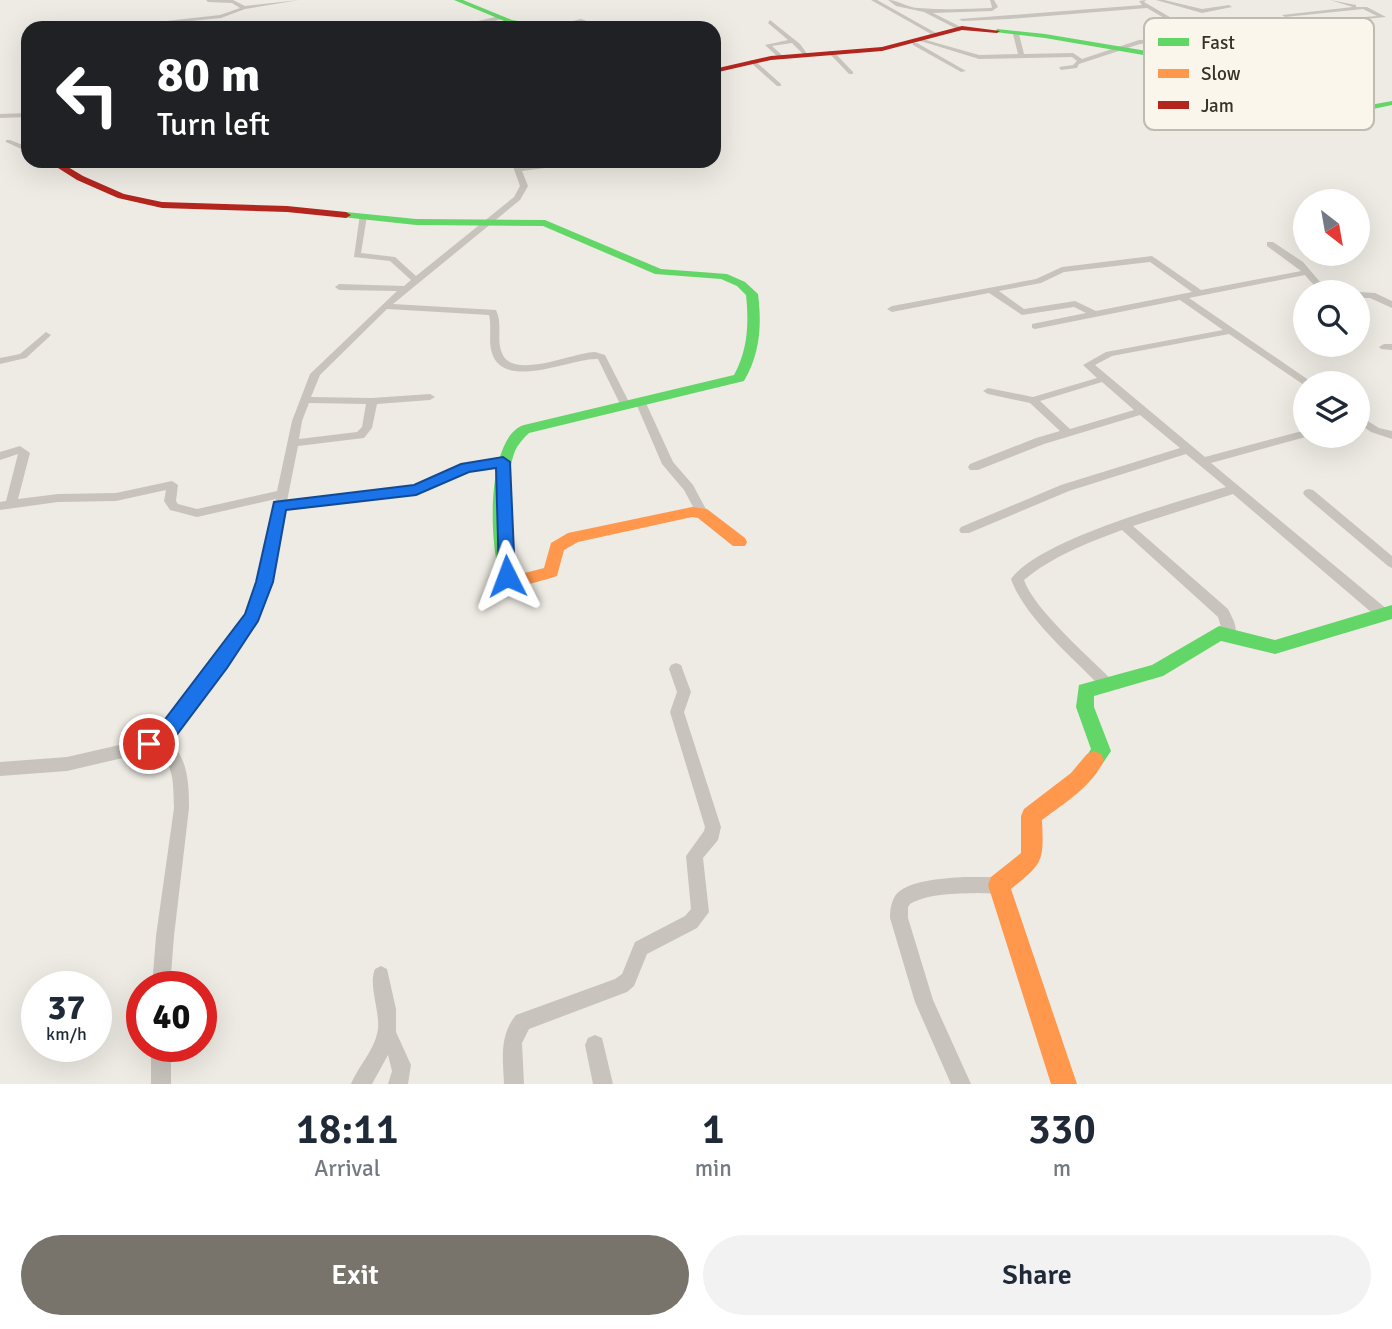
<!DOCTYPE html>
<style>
:root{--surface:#fff;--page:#f2f2f3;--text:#1f2937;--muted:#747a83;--accent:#78736b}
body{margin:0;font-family:Signika,sans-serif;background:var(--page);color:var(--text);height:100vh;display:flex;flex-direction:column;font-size:26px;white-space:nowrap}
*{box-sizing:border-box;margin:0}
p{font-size:23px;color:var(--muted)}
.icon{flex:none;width:38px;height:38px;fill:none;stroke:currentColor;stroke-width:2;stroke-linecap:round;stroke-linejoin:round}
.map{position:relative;height:1084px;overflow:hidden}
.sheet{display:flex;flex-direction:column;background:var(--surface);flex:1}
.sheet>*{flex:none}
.top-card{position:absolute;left:21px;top:21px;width:700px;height:147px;border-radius:21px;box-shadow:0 7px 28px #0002;background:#202124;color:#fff;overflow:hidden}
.needle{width:46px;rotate:149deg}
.controls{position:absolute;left:1293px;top:189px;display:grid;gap:14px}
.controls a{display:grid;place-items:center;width:77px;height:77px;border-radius:50%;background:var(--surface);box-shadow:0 7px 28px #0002;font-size:35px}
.speed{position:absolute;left:21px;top:971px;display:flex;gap:14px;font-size:35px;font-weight:700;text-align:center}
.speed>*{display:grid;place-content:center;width:91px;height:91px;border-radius:50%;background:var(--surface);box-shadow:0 7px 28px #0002;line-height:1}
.speed small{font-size:18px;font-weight:400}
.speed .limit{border:10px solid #d22;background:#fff;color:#111}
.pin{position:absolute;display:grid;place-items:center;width:60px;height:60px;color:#fff;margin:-30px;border:4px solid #fff;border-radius:50%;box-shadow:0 2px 7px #0007}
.me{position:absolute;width:77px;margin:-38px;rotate:357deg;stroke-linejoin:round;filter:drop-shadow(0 0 5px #0008)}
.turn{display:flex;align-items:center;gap:24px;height:147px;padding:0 21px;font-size:32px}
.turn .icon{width:91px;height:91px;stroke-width:2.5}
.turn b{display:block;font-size:49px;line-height:60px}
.eta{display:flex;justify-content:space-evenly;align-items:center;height:119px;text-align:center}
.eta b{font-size:42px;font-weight:600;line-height:49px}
.cta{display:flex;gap:14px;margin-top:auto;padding:14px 21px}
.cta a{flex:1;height:80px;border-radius:42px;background:var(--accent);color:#fff;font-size:28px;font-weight:600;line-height:80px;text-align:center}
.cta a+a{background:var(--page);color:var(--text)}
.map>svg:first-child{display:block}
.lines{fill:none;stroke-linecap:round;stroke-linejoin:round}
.street{fill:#c8c4bd;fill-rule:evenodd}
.fast{fill:#63d668;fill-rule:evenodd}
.slow{fill:#ff974d;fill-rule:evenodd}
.jam{fill:#b3261e;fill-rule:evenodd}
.route{fill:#1a73e8;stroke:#114b97;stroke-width:2}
.key{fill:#faf6ec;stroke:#c0bbb2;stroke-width:2}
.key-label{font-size:19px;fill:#39322a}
</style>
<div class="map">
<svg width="1392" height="1084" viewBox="0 0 1392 1084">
<rect width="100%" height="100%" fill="#eeebe4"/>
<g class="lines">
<g class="street">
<path d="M 206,0 L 233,0 L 245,6 L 299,0 L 245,9 L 221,18 L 121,28 L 112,27 L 220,15 L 240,8 L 232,3 L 208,2 Z"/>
<path d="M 871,0 L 877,0 L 936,33 L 931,34 Z"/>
<path d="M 888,0 C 898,0 908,8 919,8 C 943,10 967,9 991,8 L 992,7 L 990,0 L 994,0 L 998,7 L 992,11 L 933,13 L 961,27 L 959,30 L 924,12 L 896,6 Z"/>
<path d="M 1146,0 L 1144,2 L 1187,27 L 1191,41 L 1140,44 L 1079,64 L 1077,68 L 1061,70 L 1059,67 L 1073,65 L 1077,61 L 1072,57 L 979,59 L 914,39 L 919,38 L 979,55 L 1018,54 L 1013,34 L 1016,32 L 1019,34 L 1024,54 L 1073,53 L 1082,59 L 1139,40 L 1186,38 L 1183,29 L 1147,8 L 1009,19 L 962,21 L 959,19 L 1142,5 L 1139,1 Z"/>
<path d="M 1156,0 L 1164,0 L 1202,9 L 1229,5 L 1232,7 L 1202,13 Z"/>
<path d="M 1330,0 L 1356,5 L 1356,7 L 1367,7 L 1386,17 L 1306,25 L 1304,22 L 1377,16 L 1363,9 L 1285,17 L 1282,15 L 1353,7 Z"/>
<path d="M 500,16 L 502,19 L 467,28 L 469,23 Z"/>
<path d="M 581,19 L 607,28 C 597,28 587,22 577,23 C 567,24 558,29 548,27 Z"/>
<path d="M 770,20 L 800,44 L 808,55 L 804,55 L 792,43 L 772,46 L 784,57 L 779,58 L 765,45 L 788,40 L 768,23 Z"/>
<path d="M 913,43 L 917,43 L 966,71 L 961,72 L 913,45 Z"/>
<path d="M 1329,47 L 1331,50 L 1288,53 L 1297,61 L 1291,66 L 1192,71 L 1189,69 L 1192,67 L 1289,62 L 1291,61 L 1281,53 L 1281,51 Z"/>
<path d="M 829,51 L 833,51 L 853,72 L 853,74 L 849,74 L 829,53 Z"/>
<path d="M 1182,58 L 1184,61 L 1154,68 L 1159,76 L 1152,81 L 1189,102 L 1234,103 L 1237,105 L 1236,106 L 1186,105 L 1145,81 L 1153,75 L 1148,66 Z"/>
<path d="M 750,60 L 754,60 L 781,84 L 781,86 L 777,86 L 750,62 Z"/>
<path d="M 1239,77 C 1258,76 1276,77 1290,90 L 1226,100 L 1224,97 L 1282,89 L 1269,82 L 1261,81 L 1209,84 L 1206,82 Z"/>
<path d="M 28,113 L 28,117 L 0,118 L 0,114 Z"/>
<path d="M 6,140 L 10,140 L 28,147 L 28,152 L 6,142 Z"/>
<path d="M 511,161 L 519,161 L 521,166 L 566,161 L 588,161 L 584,163 L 522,171 L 528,186 L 520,200 L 393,304 L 496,310 C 503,324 496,340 502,353 C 512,381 575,352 595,352 C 596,352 604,355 605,355 L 630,404 L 625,407 L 621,406 L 598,359 C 573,357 504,392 492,353 C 488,341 492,327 489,315 L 387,309 L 320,375 L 311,397 L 372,398 L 430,394 L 435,397 L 430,400 L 377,404 L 372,428 L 364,438 L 298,446 L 287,501 L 415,486 L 462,464 L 503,458 L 509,462 L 503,466 L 468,471 L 417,494 L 285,509 L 271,582 L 259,616 L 169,742 C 188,757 189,784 189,808 L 174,936 L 170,987 L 152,987 L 156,936 L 174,808 C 173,786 175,765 157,750 L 67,771 L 0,776 L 0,762 L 67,757 L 154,737 L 246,614 L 259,582 L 276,499 L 197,517 L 170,510 L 164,501 L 166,490 L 116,501 L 58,502 L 0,510 L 0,502 L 6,501 L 18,454 L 0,460 L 0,452 L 20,446 L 30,453 L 18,499 L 58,494 L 116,493 L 172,481 L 178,485 L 176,501 L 178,504 L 197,509 L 277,491 L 292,421 L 310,374 L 397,291 L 339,290 L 335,287 L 339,284 L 404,286 L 411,280 L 390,261 L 354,257 L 360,214 L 367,216 L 361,253 L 395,257 L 416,276 L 514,197 L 520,186 ZM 309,403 L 366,404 L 362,427 L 357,432 L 299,439 L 302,421 Z"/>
<path d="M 1267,242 L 1273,242 L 1303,262 L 1321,283 L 1334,292 C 1320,292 1314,286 1305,275 L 1189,298 L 1313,383 L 1306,383 L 1304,385 L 1229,334 L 1112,356 L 1095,365 L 1205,457 L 1306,430 L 1306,436 L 1309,436 L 1211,463 L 1388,610 L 1390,614 L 1388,618 L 1383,619 L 1378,618 L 1233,494 L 1133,526 L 1228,609 C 1232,618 1239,627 1234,637 L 1229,639 L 1224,637 L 1218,617 L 1122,530 C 1087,543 1053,556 1024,580 C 1034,609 1089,657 1112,680 L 1114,684 L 1112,688 L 1107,690 L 1102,688 C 1074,659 1024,617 1011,579 C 1038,540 1177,502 1226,487 L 1186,454 L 1069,491 L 969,533 L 961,533 L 959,530 L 961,527 L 1061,485 L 1180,448 L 1140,415 L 1044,444 L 978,470 L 970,470 L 968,467 L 970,464 L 1036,438 L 1060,431 L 1030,403 L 988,394 L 983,391 L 988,388 L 1033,397 L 1097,378 L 1083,365 L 1106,352 L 1223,330 L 1180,300 L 1035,329 L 1032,328 L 1032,324 L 1086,313 L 1074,307 L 1022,315 L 989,293 L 892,312 L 887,309 L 892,306 L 1036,279 L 1062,267 L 1152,256 L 1201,290 L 1301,271 L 1267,246 ZM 1150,262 L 1192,292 L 1096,311 L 1075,301 L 1024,309 L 999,291 L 1041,283 L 1064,272 ZM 1102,382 L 1134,410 L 1070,429 L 1040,401 Z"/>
<path d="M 1358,292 L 1375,293 L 1392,301 L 1392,308 L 1370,298 L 1358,298 Z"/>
<path d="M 46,332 L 51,335 L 49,337 L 26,358 L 0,364 L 0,358 L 20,354 Z"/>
<path d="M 1384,344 L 1392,344 L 1392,350 L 1381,349 L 1379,347 Z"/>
<path d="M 640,398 L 645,401 L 673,462 L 693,485 L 708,513 L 706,516 L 698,516 L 684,490 L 662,464 L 635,401 Z"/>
<path d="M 1358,415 L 1379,428 L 1392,431 L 1392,439 L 1371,432 L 1358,423 Z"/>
<path d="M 1309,489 L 1313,490 L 1392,556 L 1392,568 L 1388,566 L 1305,496 L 1303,493 L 1305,490 Z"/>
<path d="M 676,663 L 681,665 L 691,692 L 684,712 L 721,827 L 718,840 L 703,858 L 709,912 L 697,928 L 647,954 L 634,986 L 627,992 L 529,1029 L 522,1043 L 524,1084 L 504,1084 C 503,1059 499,1036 516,1015 L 615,979 L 622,974 L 635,942 L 685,916 L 691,909 L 686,856 L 704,831 L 705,827 L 670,712 L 677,692 L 669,669 L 671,665 Z"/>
<path d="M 964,877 L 999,877 L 1005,879 L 1007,885 L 1005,891 C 996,895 987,893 977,893 C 956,894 929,893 910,904 L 908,907 L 908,918 L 933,1000 L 971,1084 L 951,1084 L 915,1002 L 890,918 C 890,910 891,903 895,896 C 905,880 947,878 964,877 Z"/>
<path d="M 381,966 L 387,969 L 396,1009 L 396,1032 L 411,1065 L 408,1084 L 388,1084 L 392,1071 L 388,1055 L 372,1084 L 351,1084 C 359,1065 375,1050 378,1029 C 380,1011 368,984 375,969 Z"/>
<path d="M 595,1035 L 602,1038 L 613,1084 L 593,1084 L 585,1045 L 588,1038 Z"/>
<rect x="151" y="1046" width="20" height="38"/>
</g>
<g class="fast">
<path d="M 454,0 L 463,0 L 512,20 L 557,28 L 509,23 Z"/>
<path d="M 997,29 L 1045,34 L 1183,57 L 1237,103 L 1262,117 L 1326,113 L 1392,101 L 1392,105 L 1326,119 L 1261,123 L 1231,107 L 1178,61 L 1045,38 L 995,32 Z"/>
<path d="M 346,212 L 416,219 L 545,220 L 661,269 L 727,274 L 745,282 L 758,294 C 762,325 760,354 744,381 L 529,433 C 523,439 518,444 515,451 C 503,482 507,547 517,578 L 515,582 L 503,582 C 488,553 485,437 524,425 L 734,375 C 748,350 749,323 746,295 L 737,286 L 721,279 L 655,274 L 543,226 L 416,225 L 342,217 L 341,215 Z"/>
<path d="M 1392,605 L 1392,619 L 1275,654 L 1221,641 L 1163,676 L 1094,696 L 1094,707 L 1111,751 L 1101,766 L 1094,769 L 1087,766 L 1084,760 L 1091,749 L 1076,707 L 1079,685 L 1152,665 L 1219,626 L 1275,640 Z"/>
</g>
<g class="slow">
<path d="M 692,507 L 707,509 L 745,538 L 747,542 L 745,546 L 733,546 L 698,518 L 692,517 L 578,542 L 564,550 L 557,576 L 551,578 L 515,588 L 503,582 L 501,578 L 503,574 L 509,572 L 517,575 L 544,568 L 551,543 L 568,533 Z"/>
<path d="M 1094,751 L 1101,754 L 1104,760 C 1092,787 1064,803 1042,820 C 1044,862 1043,863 1011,889 L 1077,1084 L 1051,1084 L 988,885 L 991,877 L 1021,853 L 1021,816 L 1024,809 L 1071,773 L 1087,754 Z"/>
</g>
<g class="jam">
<path d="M 962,26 L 1000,31 L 997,33 L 962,30 L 882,51 L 771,60 L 714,73 L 714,69 L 771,56 L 882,47 Z"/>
<path d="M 47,161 L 58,161 L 83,176 L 124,194 L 162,202 L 287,206 L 346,212 L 351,215 L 346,218 L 287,212 L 162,208 L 118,198 L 77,180 Z"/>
</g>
</g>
<path class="route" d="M 503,457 L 510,462 L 515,576 L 513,580 L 501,580 L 499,576 L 496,468 L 469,472 L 416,495 L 286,510 L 273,582 L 258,621 L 227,668 L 166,749 L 149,753 L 142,750 L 139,744 L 142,738 L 153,735 L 245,614 L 256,582 L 274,502 L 414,485 L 461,464 Z"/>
<rect x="1144" y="18" width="230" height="112" rx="10" class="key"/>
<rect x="1158" y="38" width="31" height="8" fill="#63d668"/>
<rect x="1158" y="69" width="31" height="9" fill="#ff974d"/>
<rect x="1158" y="101" width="31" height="8" fill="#b3261e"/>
<g class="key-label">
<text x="1201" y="49">Fast</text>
<text x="1201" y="80">Slow</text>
<text x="1201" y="112">Jam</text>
</g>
</svg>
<div class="controls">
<a><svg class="needle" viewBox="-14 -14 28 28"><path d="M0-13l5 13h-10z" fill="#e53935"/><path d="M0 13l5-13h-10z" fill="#747a83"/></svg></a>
<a><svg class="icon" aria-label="search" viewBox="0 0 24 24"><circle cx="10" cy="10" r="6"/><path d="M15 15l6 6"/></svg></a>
<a><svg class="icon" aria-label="layers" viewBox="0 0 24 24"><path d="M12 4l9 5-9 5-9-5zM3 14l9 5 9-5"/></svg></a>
</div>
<div class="speed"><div>37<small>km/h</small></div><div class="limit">40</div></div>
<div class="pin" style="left:149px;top:744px;background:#d93025"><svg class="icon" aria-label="arrive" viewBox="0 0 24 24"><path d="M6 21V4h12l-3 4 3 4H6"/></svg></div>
<svg class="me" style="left:507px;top:576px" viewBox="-20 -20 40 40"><path d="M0-17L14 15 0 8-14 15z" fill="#1a73e8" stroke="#fff" stroke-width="4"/></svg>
<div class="top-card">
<div class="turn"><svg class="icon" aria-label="left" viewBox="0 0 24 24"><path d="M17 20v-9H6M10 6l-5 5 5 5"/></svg><div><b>80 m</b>Turn left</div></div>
</div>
</div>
<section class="sheet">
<div class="eta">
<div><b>18:11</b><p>Arrival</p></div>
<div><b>1</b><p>min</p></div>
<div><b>330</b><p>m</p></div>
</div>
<div class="cta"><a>Exit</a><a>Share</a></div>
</section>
